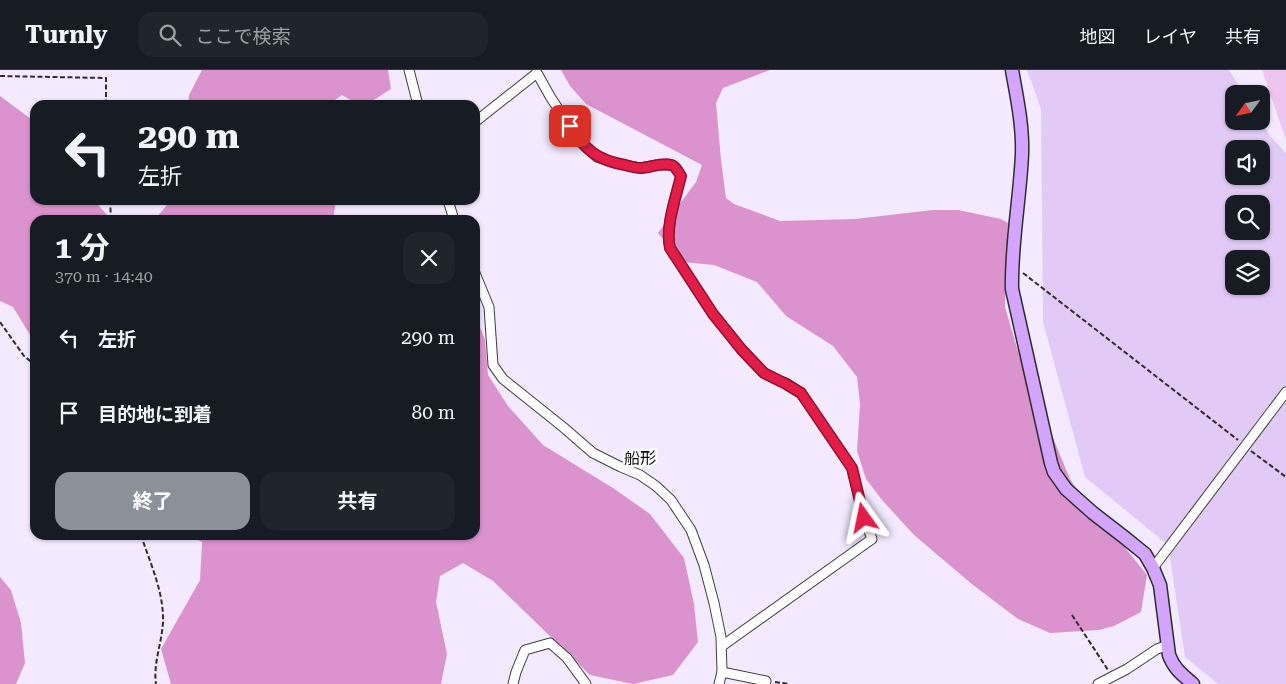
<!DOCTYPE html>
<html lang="ja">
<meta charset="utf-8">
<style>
:root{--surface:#171b24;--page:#20242c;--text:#f1f3f6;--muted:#9ea1a6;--line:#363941;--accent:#8c9099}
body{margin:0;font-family:"Roboto Serif","Noto Sans JP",serif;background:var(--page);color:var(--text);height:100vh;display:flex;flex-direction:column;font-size:19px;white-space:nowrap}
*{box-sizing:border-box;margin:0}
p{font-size:16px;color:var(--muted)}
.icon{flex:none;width:28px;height:28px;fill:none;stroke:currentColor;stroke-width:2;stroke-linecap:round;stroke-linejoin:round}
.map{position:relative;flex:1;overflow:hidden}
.drawer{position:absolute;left:30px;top:145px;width:450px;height:325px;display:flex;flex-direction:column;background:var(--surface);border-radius:15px;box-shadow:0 1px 4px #0004}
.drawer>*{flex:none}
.banner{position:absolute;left:30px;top:30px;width:450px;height:105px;border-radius:15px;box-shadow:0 1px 4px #0004;background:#171b24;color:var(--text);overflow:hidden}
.needle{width:32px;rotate:237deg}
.fabs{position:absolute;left:1225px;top:15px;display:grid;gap:10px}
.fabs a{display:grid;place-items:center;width:45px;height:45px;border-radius:10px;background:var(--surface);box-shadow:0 1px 4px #0004;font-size:25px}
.pin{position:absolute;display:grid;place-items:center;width:42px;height:42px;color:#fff;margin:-21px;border-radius:10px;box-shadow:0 2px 8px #0006}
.me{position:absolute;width:55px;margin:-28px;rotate:348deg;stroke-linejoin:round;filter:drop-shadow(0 0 4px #0008)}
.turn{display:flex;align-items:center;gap:18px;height:105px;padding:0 25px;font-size:22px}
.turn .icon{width:65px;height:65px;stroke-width:2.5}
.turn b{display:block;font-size:35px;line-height:42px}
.round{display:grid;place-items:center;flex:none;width:52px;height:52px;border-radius:15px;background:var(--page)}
.summary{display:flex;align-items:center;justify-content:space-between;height:85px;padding:0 25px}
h1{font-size:30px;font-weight:700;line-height:38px}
.action{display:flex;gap:10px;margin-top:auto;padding:10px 25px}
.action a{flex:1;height:58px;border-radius:15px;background:var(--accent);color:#fff;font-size:20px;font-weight:700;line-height:58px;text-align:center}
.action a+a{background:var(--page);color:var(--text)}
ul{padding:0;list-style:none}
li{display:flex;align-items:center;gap:15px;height:75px;padding:0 25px}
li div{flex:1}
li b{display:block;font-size:19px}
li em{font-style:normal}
header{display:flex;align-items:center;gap:30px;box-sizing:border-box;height:70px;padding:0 25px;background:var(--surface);border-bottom:1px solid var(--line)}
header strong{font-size:24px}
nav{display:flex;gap:28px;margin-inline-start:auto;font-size:18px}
.search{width:350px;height:45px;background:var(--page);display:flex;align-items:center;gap:12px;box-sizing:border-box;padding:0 18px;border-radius:15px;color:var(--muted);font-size:19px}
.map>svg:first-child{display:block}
.farmland{fill:#e1caf5;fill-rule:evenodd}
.forest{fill:#da93cd}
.pitch{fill:#efc5f0}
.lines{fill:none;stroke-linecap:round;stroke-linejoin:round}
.street-casing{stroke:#3e3e3e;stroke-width:11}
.secondary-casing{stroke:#2d2d2d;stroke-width:15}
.path{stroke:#2d2d2d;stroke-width:2;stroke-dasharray:5 2.5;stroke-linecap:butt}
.street{stroke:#fff;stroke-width:9}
.secondary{stroke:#d4a5ff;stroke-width:12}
.route-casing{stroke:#92132f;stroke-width:12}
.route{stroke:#e11d48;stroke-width:9}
.labels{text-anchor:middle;stroke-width:5;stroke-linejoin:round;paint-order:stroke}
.quarter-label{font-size:16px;fill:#0b0b0b;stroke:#fff}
</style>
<header>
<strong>Turnly</strong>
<div class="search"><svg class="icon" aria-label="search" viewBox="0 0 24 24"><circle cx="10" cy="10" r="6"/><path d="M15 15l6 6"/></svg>ここで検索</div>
<nav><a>地図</a><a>レイヤ</a><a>共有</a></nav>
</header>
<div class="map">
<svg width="1286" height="614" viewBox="0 0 1286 614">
<rect width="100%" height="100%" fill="#f3eaff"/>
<path class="farmland" d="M 1027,0 L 1229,0 L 1244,24 L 1234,24 L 1234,51 L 1261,51 L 1270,66 L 1286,83 L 1286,614 L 1218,614 L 1185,587 L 1168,475 L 1085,407 L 1043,252 L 1041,39 ZM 1234,79 L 1261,79 L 1261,106 L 1234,106 ZM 1234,134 L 1261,134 L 1261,161 L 1234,161 ZM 1234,189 L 1261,189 L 1261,216 L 1234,216 Z"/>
<g class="forest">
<path d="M 202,0 L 388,0 L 391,19 L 366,35 L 359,35 L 342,25 L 328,35 L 188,35 L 189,25 Z"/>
<path d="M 561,0 L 770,0 L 723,18 L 716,33 L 721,90 L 726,128 L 734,134 L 780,151 L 855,149 L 933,140 L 958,140 L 1001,149 L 1008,153 L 1005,237 L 1020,288 L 1070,409 L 1090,439 L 1119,470 L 1147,505 L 1141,542 L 1114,556 L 1099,560 L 1050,563 L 1018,549 L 973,515 L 914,465 L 882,430 L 866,409 L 857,381 L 860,334 L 857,307 L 833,276 L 786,246 L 757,212 L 714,195 L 682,192 L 658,163 L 696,112 L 702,95 L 586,34 L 570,16 Z"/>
<path d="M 0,26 L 35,52 L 35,130 L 94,130 L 107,145 L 115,150 L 35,150 L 35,273 L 13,237 L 0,231 Z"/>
<path d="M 171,130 L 336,130 L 333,150 L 147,150 L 157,147 Z"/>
<path d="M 475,244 L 485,270 L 488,305 L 508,336 L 543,375 L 613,418 L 650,444 L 684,488 L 694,534 L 698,572 L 673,605 L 633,614 L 590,605 L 493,511 L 463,493 L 440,506 L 436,532 L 447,584 L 441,614 L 171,614 L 161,579 L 200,510 L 202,472 L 189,465 L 475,465 Z"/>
<path d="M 0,507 L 11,520 L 21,553 L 25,593 L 16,614 L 0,614 Z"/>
</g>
<path class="pitch" d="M 1262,0 L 1286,0 L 1286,70 Z"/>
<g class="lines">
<defs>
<g id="street">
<path d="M 409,0 L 418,35"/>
<path d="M 475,52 L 537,3 L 551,28 L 579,70 L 597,87 L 615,93 L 640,98 L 657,95 L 671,95 L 676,98 L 681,106 C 676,127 665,157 670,178 L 713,244 L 742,280 L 764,303 L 780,311 L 786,313 L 801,323 L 852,398 L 864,448 L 872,469 L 722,576"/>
<path d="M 448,130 L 454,150"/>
<path d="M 475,203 L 489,237 L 493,295 L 503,309 L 563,357 L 593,383 L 621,397 L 640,405 L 656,416 L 671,430 L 691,460 L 704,495 L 714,533 L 721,567 L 722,602 L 719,614"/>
<path d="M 1153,498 L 1286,322"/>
<path d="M 722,602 L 766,611 L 765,614"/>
<path d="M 513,614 L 516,602 L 525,580 L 550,573 L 567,588 L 586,614"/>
<path d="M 1098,614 L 1127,599 L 1157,579 L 1168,575"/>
</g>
<path id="secondary" d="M 1012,0 C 1017,28 1023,56 1022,84 C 1020,129 1011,174 1012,219 L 1051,393 L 1054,402 L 1066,419 L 1093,443 L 1124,467 L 1145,484 L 1153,498 L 1160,515 L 1169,585 C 1174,599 1183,605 1193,614"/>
</defs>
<use href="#street" class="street-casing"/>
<use href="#secondary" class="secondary-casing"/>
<g class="path">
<path d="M 0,6 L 106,8 L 106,35"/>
<path d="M 110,130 L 111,150"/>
<path d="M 1023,203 L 1238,370"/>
<path d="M 0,252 L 24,286 L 35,295"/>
<path d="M 1251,381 L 1286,407"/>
<path d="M 141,465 C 150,493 164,522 163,552 C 162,573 153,593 156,614"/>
<path d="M 1072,545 L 1108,600"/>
<path d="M 775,612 L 790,614"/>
</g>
<use href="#street" class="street"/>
<use href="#secondary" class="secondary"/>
</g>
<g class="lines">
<defs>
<path id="route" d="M 570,56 C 585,80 597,90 625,95 C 629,96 635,98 640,98 C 650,98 661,92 671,95 C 676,96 678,102 681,106 C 676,127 665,157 670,178 L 713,244 L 742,280 L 764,303 L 786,314 L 801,323 L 852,398 L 864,448"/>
</defs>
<use href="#route" class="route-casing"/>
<use href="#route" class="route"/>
</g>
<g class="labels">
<g class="quarter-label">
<text x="640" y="394">船形</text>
</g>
</g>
</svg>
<div class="fabs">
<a><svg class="needle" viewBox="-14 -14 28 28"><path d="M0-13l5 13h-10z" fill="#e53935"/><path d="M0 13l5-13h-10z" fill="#9ea1a6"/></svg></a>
<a><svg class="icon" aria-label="sound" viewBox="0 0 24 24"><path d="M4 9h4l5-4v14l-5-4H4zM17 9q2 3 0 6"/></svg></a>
<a><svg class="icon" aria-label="search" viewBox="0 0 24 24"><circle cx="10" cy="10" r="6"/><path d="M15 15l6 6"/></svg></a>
<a><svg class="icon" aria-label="layers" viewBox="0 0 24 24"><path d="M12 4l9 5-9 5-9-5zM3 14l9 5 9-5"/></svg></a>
</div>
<div class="pin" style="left:570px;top:56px;background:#d93025"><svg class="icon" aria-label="arrive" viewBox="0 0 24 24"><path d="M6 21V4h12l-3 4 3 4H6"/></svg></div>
<svg class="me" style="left:864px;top:448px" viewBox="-20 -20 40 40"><path d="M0-17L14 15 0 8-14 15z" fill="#e11d48" stroke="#fff" stroke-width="4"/></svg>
<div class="banner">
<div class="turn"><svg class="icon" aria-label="left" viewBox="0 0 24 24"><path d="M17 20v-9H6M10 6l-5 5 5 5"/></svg><div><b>290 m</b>左折</div></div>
</div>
<section class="drawer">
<div class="summary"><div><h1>1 分</h1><p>370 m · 14:40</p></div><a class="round"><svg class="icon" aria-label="close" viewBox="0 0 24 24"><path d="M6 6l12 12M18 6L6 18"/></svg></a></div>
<ul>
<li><svg class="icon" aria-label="left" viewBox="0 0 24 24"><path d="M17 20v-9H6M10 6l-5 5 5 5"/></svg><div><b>左折</b></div><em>290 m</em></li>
<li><svg class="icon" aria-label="arrive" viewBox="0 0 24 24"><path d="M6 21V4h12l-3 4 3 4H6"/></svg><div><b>目的地に到着</b></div><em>80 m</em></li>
</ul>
<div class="action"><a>終了</a><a>共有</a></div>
</section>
</div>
